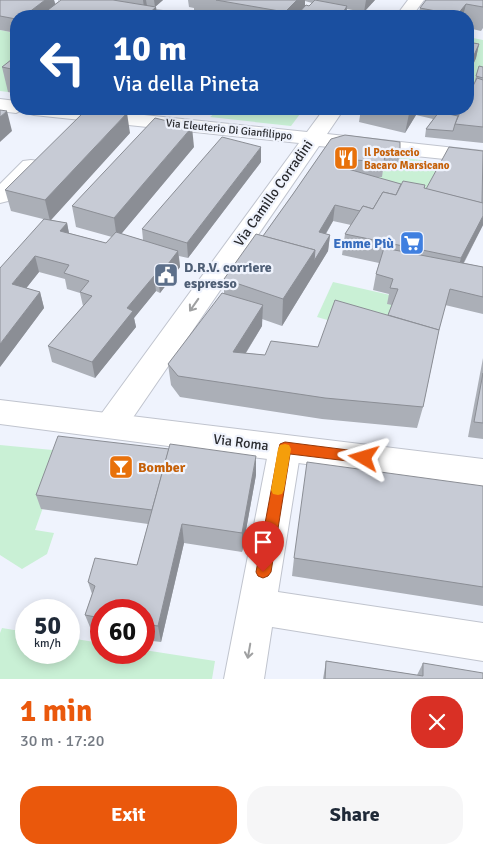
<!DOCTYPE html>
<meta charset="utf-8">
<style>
:root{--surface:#fff;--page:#f6f6f7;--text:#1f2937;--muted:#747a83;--accent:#ea580c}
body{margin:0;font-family:Signika,sans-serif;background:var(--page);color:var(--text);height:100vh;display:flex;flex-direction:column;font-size:19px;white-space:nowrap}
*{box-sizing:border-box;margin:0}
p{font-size:16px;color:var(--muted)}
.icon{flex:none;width:28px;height:28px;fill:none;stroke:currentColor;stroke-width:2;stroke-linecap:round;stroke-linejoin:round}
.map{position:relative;height:679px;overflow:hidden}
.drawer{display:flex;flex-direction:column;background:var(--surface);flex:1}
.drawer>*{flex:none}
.top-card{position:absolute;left:10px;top:10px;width:464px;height:105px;border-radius:20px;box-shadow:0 2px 12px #0003;background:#1a4fa0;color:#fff;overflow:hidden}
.speed{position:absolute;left:15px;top:599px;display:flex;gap:10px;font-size:25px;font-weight:700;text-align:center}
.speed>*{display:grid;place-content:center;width:65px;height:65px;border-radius:50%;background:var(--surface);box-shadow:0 2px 12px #0003;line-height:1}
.speed small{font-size:12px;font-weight:400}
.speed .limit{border:8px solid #d22;background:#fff;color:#111}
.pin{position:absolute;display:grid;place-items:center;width:42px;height:42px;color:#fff;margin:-51px -21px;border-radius:50% 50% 50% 0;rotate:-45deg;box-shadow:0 0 5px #0007}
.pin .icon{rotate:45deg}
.me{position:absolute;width:55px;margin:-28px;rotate:277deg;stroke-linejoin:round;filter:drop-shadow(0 0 4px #0008)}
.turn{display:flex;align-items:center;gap:18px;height:105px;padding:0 20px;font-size:22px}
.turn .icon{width:65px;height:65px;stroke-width:2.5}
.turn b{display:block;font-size:35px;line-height:42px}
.round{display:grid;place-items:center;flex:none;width:52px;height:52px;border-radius:20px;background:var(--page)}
.headline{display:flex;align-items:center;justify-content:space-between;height:85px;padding:0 20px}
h1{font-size:30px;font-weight:700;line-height:38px;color:var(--accent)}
.primary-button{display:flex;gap:10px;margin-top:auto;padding:10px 20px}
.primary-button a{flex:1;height:58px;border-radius:20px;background:var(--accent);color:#fff;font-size:20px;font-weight:700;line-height:58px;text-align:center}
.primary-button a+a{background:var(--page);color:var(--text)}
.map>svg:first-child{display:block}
.green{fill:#c9f0d5}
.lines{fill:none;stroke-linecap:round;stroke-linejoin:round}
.minor-casing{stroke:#c0c4ce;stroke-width:2}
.major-casing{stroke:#c0c4ce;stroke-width:2}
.minor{fill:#fff;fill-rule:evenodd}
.major{fill:#fff;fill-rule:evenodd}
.wall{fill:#abafb7;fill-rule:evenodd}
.shaded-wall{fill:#8b8e95}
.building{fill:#c7cbd5;stroke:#8b8e95}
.oneway{stroke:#9fa0a1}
.route{fill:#ea580c;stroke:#983908}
.slow{fill:#f59e0b}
.labels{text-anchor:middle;stroke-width:4.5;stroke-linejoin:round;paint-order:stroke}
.far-street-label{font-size:11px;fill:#2a2b2f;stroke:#eff3fd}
.far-food-label{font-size:11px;font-weight:bold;fill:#c56008;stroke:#eff3fd;text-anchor:start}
.street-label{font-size:14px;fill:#2a2b2f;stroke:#eff3fd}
.shop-label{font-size:14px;font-weight:bold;fill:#366cbe;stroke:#eff3fd;text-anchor:end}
.service-label{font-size:14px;font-weight:bold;fill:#4e5e75;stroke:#eff3fd;text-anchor:start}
.food-label{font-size:14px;font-weight:bold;fill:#c56008;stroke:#eff3fd;text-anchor:start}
</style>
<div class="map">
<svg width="483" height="679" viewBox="0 0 483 679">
<rect width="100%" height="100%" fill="#eff3fd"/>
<g class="green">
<path d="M 0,30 L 16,33 L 16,85 L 8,92 L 0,91 Z"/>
<path d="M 468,37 L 483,40 L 483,82 L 476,81 L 472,84 L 468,83 Z"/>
<path d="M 220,109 L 298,109 L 303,110 L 291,126 L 210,117 Z"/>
<path d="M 397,157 L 446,163 L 421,206 L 353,175 L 381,177 L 383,170 Z"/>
<path d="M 333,282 L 390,295 L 394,305 L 383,336 L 317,317 Z"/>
<path d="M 0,445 L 63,451 L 35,530 L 54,533 L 47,554 L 22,569 L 0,555 Z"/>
<path d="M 2,628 L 26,632 L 26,652 L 69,652 L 69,638 L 101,643 L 101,652 L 144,652 L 144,650 L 215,661 L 212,679 L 0,679 L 0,633 Z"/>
</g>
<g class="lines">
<defs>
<g id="minor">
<path d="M 59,0 L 96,0 L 163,11 L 169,13 L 171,16 L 135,16 L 67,5 L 61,3 Z"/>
<path d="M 408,0 L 424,0 L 412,16 L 396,16 Z"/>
<path d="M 0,99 L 16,101 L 16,109 L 87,109 L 307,132 L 324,109 L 344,109 L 327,134 L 483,151 L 483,163 L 319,146 L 121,435 L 110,438 L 99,435 L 95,426 L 99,417 L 299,143 L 34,115 L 27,113 L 24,109 L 16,113 L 0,111 Z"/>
<path d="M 31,160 L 39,161 L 42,166 L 39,171 L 8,201 L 0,203 L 0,184 L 23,161 Z"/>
<path d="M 285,435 L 296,439 L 301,448 L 278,592 L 483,623 L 483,661 L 272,627 L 264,679 L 224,679 L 269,448 L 274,439 Z"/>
</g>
<path id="major" d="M 0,400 L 483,459 L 483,487 L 0,424 Z"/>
</defs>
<use href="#minor" class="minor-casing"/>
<use href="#major" class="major-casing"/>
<use href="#minor" class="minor"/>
<use href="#major" class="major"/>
</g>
<g class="wall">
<path d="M 0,0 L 54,0 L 55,4 L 61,0 L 163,0 L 155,7 L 156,7 L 157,16 L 16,16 L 16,33 L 0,30 Z"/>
<path d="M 188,0 L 375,0 L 364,12 L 347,9 L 346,15 L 347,16 L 207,16 L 194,14 L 194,8 L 189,7 ZM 305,1 L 312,3 L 309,6 L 305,6 Z"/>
<path d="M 483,0 L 483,28 L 481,31 L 468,28 L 468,16 L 418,16 L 420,8 Z"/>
<path d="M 468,42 L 479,44 L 476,58 L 468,76 Z"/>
<path d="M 16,56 L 16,94 L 8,92 L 2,67 Z"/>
<path d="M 483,67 L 483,143 L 425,137 L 426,129 L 433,119 L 416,115 L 405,133 L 359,122 L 361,109 L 468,109 L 476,76 Z"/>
<path d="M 130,133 L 51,220 L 67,223 L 69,233 L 106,243 L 112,237 L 76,227 L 72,206 L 194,147 L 121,234 L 143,240 L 142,229 L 261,162 L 188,258 L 179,256 L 180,267 L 160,293 L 156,291 L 134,318 L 136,327 L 95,378 L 52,362 L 48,346 L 83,306 L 80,293 L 67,289 L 65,279 L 39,272 L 26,288 L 40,292 L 44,308 L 0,367 L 43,219 L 11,211 L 5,190 Z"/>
<path d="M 331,139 L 400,156 L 397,171 L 383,170 L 382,177 L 374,177 L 401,184 L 425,185 L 425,188 L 426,189 L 483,151 L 483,225 L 464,263 L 483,267 L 483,314 L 445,305 L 439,330 L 423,407 L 417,428 L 322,419 L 180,397 L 171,385 L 168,364 L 224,294 L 224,279 L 263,236 L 293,194 ZM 333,221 L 351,225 L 345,234 L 342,255 L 379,263 L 376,274 L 373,290 L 389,294 L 387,304 L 392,305 L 388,315 L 318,347 L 265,355 L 246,353 L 262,326 L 262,319 L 282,326 L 328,251 L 330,235 L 326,234 Z"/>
<path d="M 483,358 L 483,439 L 468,437 Z"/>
<path d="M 256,475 L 242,552 L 184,543 L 161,642 L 144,640 L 144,610 L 101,610 L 101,633 L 92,632 L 85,615 L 92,594 L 88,582 L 137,565 L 148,524 L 41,509 L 36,495 Z"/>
<path d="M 483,486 L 483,606 L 292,576 L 294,558 Z"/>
<path d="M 326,661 L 417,675 L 423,663 L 483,679 L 323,679 Z"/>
</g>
<g class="shaded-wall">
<path d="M 45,0 L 54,0 L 56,7 L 44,16 L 24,16 Z"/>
<path d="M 143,0 L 146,0 L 147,6 L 144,8 Z"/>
<path d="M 154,0 L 163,0 L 155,7 Z"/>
<path d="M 297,0 L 305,0 L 305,9 L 298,16 L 285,16 L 285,12 Z"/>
<path d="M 366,0 L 375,0 L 364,12 Z"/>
<path d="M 466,4 L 463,16 L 456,16 L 457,15 Z"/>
<path d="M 347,6 L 346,16 L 342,14 Z"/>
<path d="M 156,7 L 157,16 L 146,16 Z"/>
<path d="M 83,12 L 84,16 L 78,16 Z"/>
<path d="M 479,44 L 476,58 L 468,76 L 471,62 Z"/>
<path d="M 410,109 L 417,109 L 416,115 L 405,133 Z"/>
<path d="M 7,111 L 12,131 L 0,142 L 0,117 Z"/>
<path d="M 127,113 L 130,133 L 50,221 L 45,200 Z"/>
<path d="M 192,127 L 194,147 L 117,239 L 114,218 Z"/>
<path d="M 261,147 L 261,162 L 188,258 L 187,243 Z"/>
<path d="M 355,160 L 353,175 L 348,169 Z"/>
<path d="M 335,205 L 333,221 L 317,248 L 319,232 Z"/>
<path d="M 483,216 L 483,225 L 455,279 L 461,258 Z"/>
<path d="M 67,223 L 70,239 L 60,231 Z"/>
<path d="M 330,235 L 328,251 L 282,326 L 283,299 L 315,250 Z"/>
<path d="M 178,251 L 180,267 L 160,293 L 158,277 Z"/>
<path d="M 35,256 L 39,272 L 17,300 L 12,284 Z"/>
<path d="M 154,276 L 156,291 L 134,318 L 136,327 L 95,378 L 92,362 L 127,308 Z"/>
<path d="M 40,292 L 44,308 L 0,367 L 0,344 Z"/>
<path d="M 263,305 L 262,326 L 234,372 L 233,352 Z"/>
<path d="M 256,456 L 256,475 L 242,552 L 242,533 Z"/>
<path d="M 182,524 L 184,543 L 161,642 L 158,626 Z"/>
</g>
<g class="building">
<path d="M 0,0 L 45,0 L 24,16 L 16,16 L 16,19 L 0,16 Z"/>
<path d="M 61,0 L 113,0 L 156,7 L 146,16 L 101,16 L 83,12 L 78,16 L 40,16 Z"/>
<path d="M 216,0 L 297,0 L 285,12 Z"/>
<path d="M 315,0 L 347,6 L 342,14 L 347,15 L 347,16 L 296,16 L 306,5 L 309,6 Z"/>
<path d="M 426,0 L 483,0 L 483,7 L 466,4 L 457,15 L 420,8 Z"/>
<path d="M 468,42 L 479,44 L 471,62 L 468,62 Z"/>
<path d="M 16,56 L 16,70 L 2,67 Z"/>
<path d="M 479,66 L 483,67 L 483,78 L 476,76 Z"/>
<path d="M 477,78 L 483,80 L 483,127 L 455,124 L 461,110 L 457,109 L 468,109 L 468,91 L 470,92 Z"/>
<path d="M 468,87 L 472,88 L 470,92 L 468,91 Z"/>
<path d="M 87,109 L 108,109 L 127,113 L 45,200 L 5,190 Z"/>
<path d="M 0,110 L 7,111 L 0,117 Z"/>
<path d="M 439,112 L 458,116 L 455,124 L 453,131 L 426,129 Z"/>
<path d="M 155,118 L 192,127 L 114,218 L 72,206 Z"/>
<path d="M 345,135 L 400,142 L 400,156 L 385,155 L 384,162 L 355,160 L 348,169 L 401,184 L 396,195 L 383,192 L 373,209 L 363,206 L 360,211 L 335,205 L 319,232 L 330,235 L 314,261 L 315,250 L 263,236 L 293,194 L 331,139 Z"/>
<path d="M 222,137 L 261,147 L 187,243 L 142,229 Z"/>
<path d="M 449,147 L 483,151 L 482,203 L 426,189 Z"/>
<path d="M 403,181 L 425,185 L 424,188 L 483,203 L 483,216 L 461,258 L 345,234 L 363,206 L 373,209 L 383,192 L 396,195 Z"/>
<path d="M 44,219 L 67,223 L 60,231 L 106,243 L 116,232 L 178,251 L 158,277 L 154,276 L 127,308 L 133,311 L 92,362 L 48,346 L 92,296 L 80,292 L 89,281 L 64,273 L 69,265 L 35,256 L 12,284 L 40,292 L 0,344 L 0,268 Z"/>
<path d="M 256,234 L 315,250 L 283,299 L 224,279 Z"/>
<path d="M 384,248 L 483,267 L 483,297 L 450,289 L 439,330 L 388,315 L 398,289 L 390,288 L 393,279 L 376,274 Z"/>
<path d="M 222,293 L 263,305 L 233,352 L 265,355 L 271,341 L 318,347 L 335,300 L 439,330 L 423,407 L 325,398 L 178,376 L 168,364 Z"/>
<path d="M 483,373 L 483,423 L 474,422 Z"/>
<path d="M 58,436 L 169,449 L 152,510 L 36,495 Z"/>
<path d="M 170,444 L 256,456 L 242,533 L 182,524 L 158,626 L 144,624 L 144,610 L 101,610 L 101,618 L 85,615 L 95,586 L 88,582 L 95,558 L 137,565 Z"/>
<path d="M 307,462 L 483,486 L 483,587 L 294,558 Z"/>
<path d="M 326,661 L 423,676 L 423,663 L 483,673 L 483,679 L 325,679 Z"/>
</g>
<defs><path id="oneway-shaft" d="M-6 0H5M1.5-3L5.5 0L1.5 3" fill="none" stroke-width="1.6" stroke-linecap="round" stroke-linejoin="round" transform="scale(1.25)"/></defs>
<g class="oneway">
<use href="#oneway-shaft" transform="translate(194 305) rotate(125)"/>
<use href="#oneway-shaft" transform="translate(249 651) rotate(100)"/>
</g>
<path class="route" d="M 285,442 L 364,452 L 369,454 L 371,458 L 369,462 L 364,463 L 290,454 L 271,572 L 268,576 L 263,578 L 258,576 L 256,572 L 279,448 L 280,444 Z"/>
<path class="slow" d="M 285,444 L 289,445 L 291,449 L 284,490 L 282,494 L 278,495 L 273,494 L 271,490 L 278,449 L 280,445 Z"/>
<defs>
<symbol id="restaurant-square" viewBox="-11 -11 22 22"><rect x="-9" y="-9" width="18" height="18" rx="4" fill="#e8710a" stroke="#eff3fd"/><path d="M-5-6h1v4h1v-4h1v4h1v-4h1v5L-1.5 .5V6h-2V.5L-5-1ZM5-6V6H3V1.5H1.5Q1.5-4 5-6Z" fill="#fff"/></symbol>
<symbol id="supermarket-square" viewBox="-11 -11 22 22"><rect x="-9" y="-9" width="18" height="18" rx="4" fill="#3f7fe0" stroke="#eff3fd"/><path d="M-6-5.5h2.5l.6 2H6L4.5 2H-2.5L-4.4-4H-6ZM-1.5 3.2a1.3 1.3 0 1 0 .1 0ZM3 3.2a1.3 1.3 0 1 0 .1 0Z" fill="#fff"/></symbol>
<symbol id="civic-square" viewBox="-11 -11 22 22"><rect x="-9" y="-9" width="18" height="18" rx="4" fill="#5c6f8a" stroke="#eff3fd"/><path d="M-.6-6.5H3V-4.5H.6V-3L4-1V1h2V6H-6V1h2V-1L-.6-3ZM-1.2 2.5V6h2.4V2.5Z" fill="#fff"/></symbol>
<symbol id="bar-square" viewBox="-11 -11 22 22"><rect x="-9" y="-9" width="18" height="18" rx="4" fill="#e8710a" stroke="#eff3fd"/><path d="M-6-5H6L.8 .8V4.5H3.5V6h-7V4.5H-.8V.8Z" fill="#fff"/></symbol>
</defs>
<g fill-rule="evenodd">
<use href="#restaurant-square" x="332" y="144" width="28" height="28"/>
<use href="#supermarket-square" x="398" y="229" width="28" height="28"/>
<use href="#civic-square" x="152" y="261" width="28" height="28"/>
<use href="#bar-square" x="107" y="453" width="28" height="28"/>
</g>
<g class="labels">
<g class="far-street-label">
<text transform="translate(229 129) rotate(6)" y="4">Via Eleuterio Di Gianfilippo</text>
</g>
<g class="far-food-label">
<text x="364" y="156">Il Postaccio<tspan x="364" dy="13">Bacaro Marsicano</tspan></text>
</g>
<g class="street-label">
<text transform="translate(273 193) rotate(-55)" y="5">Via Camillo Corradini</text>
<text transform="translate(241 442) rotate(7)" y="5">Via Roma</text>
</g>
<g class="shop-label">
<text x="394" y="248">Emme Più</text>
</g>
<g class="service-label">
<text x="184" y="272">D.R.V. corriere<tspan x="184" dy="16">espresso</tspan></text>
</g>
<g class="food-label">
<text x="138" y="472">Bomber</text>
</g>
</g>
</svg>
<div class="speed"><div>50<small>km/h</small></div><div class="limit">60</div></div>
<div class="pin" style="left:263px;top:572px;background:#d93025"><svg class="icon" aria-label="arrive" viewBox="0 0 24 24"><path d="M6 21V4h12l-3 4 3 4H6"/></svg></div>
<svg class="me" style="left:364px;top:458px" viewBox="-20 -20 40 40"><path d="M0-17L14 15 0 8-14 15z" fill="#ea580c" stroke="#fff" stroke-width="4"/></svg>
<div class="top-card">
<div class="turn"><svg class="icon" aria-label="left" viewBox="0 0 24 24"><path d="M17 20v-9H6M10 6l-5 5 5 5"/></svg><div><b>10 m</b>Via della Pineta</div></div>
</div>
</div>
<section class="drawer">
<div class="headline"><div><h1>1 min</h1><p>30 m · 17:20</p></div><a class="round" style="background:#d93025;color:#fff"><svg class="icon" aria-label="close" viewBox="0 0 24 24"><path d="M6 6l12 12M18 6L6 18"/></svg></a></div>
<div class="primary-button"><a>Exit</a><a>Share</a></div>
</section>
